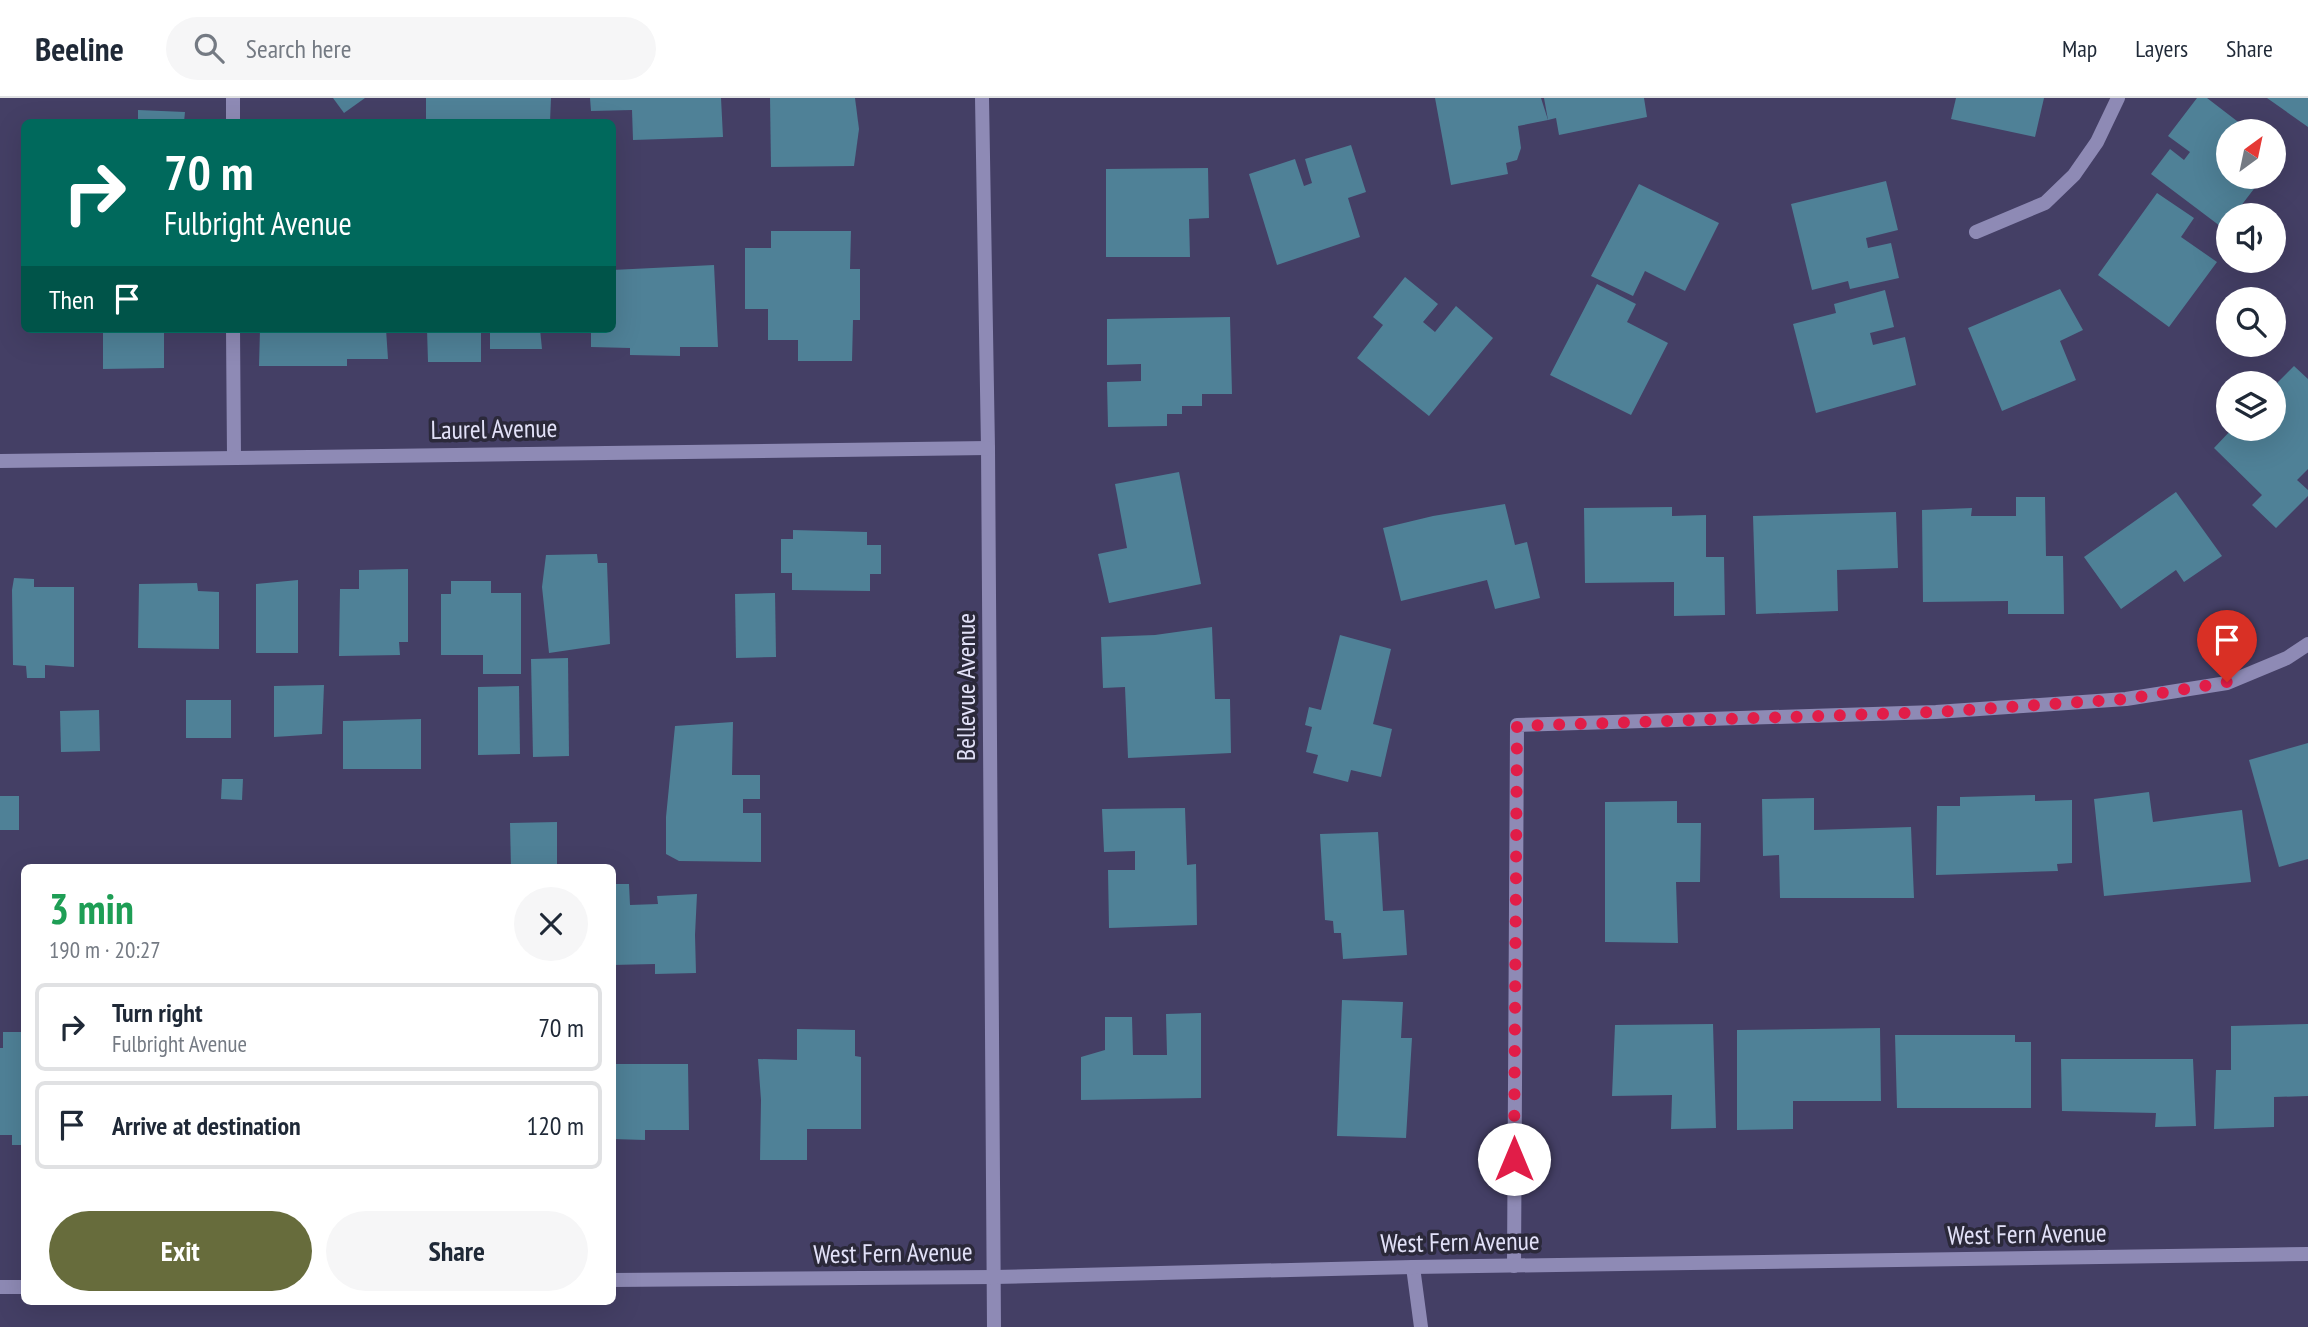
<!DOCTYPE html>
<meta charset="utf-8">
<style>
:root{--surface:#fff;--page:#f6f6f7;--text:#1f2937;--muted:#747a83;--line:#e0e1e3;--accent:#676c3c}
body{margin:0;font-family:"PT Sans Narrow",sans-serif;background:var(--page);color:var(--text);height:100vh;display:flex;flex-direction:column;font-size:26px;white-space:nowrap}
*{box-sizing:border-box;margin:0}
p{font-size:23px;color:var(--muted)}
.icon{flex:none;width:38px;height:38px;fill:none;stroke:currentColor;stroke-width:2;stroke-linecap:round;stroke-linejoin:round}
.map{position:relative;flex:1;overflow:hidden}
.details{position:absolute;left:21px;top:766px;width:595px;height:441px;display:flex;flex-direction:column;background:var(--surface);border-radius:10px;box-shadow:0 7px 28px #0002}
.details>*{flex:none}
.top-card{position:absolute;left:21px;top:21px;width:595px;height:214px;border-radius:10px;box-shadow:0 7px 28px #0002;background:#00695c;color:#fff;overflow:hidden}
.needle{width:46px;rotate:33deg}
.tools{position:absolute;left:2216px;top:21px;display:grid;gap:14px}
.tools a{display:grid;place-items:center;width:70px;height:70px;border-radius:50%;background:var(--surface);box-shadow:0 7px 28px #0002;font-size:35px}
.pin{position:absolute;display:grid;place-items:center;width:60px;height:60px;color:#fff;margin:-72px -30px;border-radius:50% 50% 50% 0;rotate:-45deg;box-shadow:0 0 7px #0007}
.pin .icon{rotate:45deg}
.me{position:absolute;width:77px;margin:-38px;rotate:0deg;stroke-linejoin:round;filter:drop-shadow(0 0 5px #0008)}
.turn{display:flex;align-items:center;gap:24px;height:147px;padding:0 28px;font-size:32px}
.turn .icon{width:91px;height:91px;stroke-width:2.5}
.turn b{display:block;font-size:49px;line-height:60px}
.then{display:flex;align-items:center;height:66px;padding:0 28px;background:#0003;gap:14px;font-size:26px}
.round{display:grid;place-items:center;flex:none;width:74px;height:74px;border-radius:37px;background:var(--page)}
.head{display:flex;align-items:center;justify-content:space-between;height:119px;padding:0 28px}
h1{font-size:42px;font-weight:700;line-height:52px;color:#1e9e55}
.action{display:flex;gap:14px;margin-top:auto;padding:14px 28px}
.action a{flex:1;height:80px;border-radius:42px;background:var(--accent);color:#fff;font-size:28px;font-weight:700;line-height:80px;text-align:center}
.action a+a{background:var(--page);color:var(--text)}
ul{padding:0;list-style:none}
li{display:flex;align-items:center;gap:21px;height:88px;margin:0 14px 10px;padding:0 14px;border:4px solid var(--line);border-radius:10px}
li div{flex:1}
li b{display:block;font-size:26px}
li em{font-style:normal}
header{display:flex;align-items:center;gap:42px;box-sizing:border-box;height:98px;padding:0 35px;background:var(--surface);border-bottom:2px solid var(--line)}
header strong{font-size:33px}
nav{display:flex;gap:38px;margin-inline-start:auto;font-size:24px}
.search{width:490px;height:63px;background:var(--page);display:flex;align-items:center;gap:18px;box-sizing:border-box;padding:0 24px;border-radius:38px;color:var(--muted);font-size:26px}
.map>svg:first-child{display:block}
.building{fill:#4f8197}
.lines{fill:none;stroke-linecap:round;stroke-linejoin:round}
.service{stroke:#8e8ab5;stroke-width:14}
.minor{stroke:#8e8ab5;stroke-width:14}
.tertiary{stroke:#8e8ab5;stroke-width:14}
.route{stroke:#e11d48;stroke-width:12;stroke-dasharray:0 21.6}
.labels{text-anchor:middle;stroke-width:7;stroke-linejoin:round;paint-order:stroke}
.street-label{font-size:26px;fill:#e2e1f8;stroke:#2b293a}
</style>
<header>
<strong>Beeline</strong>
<div class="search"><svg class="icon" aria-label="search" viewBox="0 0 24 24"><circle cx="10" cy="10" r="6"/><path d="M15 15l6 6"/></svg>Search here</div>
<nav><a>Map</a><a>Layers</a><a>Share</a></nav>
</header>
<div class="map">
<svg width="2308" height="1229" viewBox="0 0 2308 1229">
<rect width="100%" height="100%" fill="#443f65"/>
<g class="building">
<path d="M 333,0 L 365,0 L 344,15 Z"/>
<path d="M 426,0 L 551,0 L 550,24 L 426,24 Z"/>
<path d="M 590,0 L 721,0 L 723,39 L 633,42 L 632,12 L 591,13 Z"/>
<path d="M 770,0 L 855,0 L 859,31 L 854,68 L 771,69 Z"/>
<path d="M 1435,0 L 1541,0 L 1548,22 L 1518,28 L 1521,50 L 1517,62 L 1506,65 L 1508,76 L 1451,87 Z"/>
<path d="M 1544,0 L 1644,0 L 1647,19 L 1559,37 L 1556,20 L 1548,22 Z"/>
<path d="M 1956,0 L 2044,0 L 2035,39 L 1951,21 Z"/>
<path d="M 2197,0 L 2207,0 L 2250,33 L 2228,33 L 2228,79 L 2263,79 L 2234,117 L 2228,117 L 2228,125 L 2224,131 L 2151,76 L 2170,51 L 2184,62 L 2190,54 L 2168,38 Z"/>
<path d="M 2267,0 L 2308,0 L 2308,29 Z"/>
<path d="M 138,12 L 185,14 L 184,24 L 138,24 Z"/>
<path d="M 1351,47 L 1366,94 L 1348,100 L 1360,139 L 1277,167 L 1249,76 L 1295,61 L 1304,88 L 1312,85 L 1305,61 Z"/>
<path d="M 1208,70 L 1209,120 L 1189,121 L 1190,159 L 1106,159 L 1106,71 Z"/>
<path d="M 1886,83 L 1898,132 L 1866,140 L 1868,150 L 1891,145 L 1899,180 L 1850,191 L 1848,183 L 1812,192 L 1791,106 Z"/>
<path d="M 1639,86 L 1719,125 L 1685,193 L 1645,173 L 1633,198 L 1591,178 Z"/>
<path d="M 2157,95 L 2194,120 L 2181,139 L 2217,164 L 2169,229 L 2098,177 Z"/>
<path d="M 771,133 L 851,133 L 850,171 L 860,171 L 860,222 L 853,222 L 852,263 L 798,263 L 798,242 L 768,242 L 768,211 L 745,211 L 745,150 L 771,150 Z"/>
<path d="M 714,167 L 718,249 L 680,249 L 680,258 L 630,257 L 630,250 L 591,249 L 591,231 L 612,231 L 612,172 Z"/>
<path d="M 1405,179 L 1438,206 L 1423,224 L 1435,234 L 1456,208 L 1493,240 L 1429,318 L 1357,260 L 1383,227 L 1373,219 Z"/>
<path d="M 1597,186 L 1636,206 L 1627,224 L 1668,245 L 1631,317 L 1550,277 Z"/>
<path d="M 2060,191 L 2083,232 L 2060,243 L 2076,282 L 2002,313 L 1968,230 Z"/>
<path d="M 1885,192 L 1894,229 L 1870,235 L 1873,247 L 1905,239 L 1916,287 L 1816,315 L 1793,226 L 1836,215 L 1834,206 Z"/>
<path d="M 1230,219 L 1232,296 L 1202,296 L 1202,308 L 1182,308 L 1182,316 L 1167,316 L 1167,328 L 1108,329 L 1107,284 L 1141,283 L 1141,266 L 1107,267 L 1107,221 Z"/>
<path d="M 103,231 L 164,231 L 164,270 L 103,271 Z"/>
<path d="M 260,231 L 386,231 L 388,261 L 347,261 L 347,268 L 259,268 Z"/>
<path d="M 427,231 L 481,231 L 481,264 L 428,264 Z"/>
<path d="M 490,231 L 540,231 L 542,251 L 490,251 Z"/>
<path d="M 2294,268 L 2308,281 L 2308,371 L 2297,382 L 2308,392 L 2308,398 L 2276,430 L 2252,407 L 2262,397 L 2214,350 L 2232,331 L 2273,331 L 2273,289 Z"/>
<path d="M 1179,374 L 1201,486 L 1109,505 L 1098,456 L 1127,450 L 1115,386 Z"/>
<path d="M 2176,394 L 2222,458 L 2184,484 L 2176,472 L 2121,511 L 2084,459 Z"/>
<path d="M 2016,399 L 2045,399 L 2046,458 L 2063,458 L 2064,516 L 2008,516 L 2008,503 L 1923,504 L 1922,412 L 1972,410 L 1971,418 L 2016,418 Z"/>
<path d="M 1505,406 L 1515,447 L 1527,444 L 1540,500 L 1495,511 L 1487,482 L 1401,503 L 1383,430 L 1433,418 Z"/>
<path d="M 1672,409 L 1672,418 L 1706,417 L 1706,459 L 1724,459 L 1725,517 L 1674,518 L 1674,484 L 1585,485 L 1584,410 Z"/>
<path d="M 1896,414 L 1898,470 L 1837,472 L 1838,513 L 1756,516 L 1753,418 Z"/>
<path d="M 793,432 L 867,434 L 867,447 L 881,447 L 881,476 L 870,476 L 870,493 L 792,492 L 792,475 L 781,475 L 781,441 L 793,441 Z"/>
<path d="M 597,456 L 598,465 L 607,465 L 610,546 L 549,555 L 542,489 L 546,457 Z"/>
<path d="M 408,471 L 408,544 L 399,544 L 400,557 L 339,558 L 340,491 L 359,491 L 359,472 Z"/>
<path d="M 14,480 L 34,481 L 34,489 L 74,489 L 74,569 L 45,567 L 45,580 L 27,580 L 26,568 L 13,567 L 12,492 Z"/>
<path d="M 298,482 L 298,555 L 256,555 L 256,486 Z"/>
<path d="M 451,483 L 491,483 L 491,495 L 521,495 L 521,576 L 483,576 L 483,557 L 441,557 L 441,496 L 451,496 Z"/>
<path d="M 197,485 L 198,493 L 219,494 L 219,551 L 138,550 L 139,486 Z"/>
<path d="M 775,495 L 776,559 L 736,560 L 735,496 Z"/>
<path d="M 1212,529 L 1215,601 L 1230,601 L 1231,655 L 1128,660 L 1125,589 L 1103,590 L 1101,539 L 1155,537 Z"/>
<path d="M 1340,537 L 1391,551 L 1373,626 L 1392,631 L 1381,679 L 1351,672 L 1348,684 L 1313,675 L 1318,657 L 1306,654 L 1312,629 L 1305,627 L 1309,609 L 1321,612 Z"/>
<path d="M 568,560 L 569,658 L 533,659 L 531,561 Z"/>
<path d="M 324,587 L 322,636 L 274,639 L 274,588 Z"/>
<path d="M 519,588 L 520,656 L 478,657 L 478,589 Z"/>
<rect x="186" y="602" width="45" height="38"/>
<path d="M 99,612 L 100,653 L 61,654 L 60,613 Z"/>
<path d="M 421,621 L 421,671 L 343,671 L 343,623 Z"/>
<path d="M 733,624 L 732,677 L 760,677 L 760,701 L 743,701 L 743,715 L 761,715 L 761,764 L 679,763 L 666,756 L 666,719 L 675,628 Z"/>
<path d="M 2308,645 L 2308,761 L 2279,769 L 2249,662 Z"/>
<path d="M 222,681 L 243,681 L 242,702 L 221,701 Z"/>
<path d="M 2149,694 L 2153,724 L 2242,712 L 2251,784 L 2104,798 L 2094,701 Z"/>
<path d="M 2035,697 L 2035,703 L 2072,702 L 2072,765 L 2057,766 L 2058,773 L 1936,777 L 1937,708 L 1960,708 L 1960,699 Z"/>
<rect x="0" y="698" width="19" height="34"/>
<path d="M 1814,700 L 1814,732 L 1911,729 L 1914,800 L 1780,800 L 1779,757 L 1763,758 L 1762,701 Z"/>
<path d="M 1677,703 L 1677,725 L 1701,725 L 1700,784 L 1676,784 L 1678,845 L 1605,844 L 1605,704 Z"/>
<path d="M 1185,710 L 1187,767 L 1196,766 L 1197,827 L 1109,830 L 1108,772 L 1135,772 L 1135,753 L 1104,754 L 1102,711 Z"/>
<path d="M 557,724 L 557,770 L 511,770 L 510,725 Z"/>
<path d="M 1378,734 L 1383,813 L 1404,812 L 1407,857 L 1343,861 L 1341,835 L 1334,835 L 1333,823 L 1325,822 L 1320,736 Z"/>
<path d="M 612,786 L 629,786 L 630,807 L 658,806 L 657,798 L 697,796 L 695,837 L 696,875 L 655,876 L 655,866 L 612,867 Z"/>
<path d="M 1342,902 L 1403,904 L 1401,940 L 1412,940 L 1406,1040 L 1337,1038 Z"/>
<path d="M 1201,915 L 1201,1000 L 1081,1002 L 1081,959 L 1105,952 L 1105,919 L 1132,919 L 1133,957 L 1167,957 L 1166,916 Z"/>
<path d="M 1713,926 L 1716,1030 L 1671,1031 L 1672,997 L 1612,998 L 1615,927 Z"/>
<path d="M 2308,926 L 2308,998 L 2274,999 L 2274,1029 L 2214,1031 L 2216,972 L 2231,972 L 2231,928 Z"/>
<path d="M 1880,930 L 1881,1003 L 1793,1003 L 1793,1031 L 1737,1032 L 1737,932 Z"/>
<path d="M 797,931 L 855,932 L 855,958 L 861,959 L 861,1031 L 807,1031 L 807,1062 L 760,1062 L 761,1002 L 758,961 L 797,962 Z"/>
<path d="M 3,934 L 24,934 L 24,1047 L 12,1047 L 12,1037 L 0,1037 L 0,950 L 3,950 Z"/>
<path d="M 1895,937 L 2015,937 L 2015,944 L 2031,944 L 2031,1010 L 1897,1010 Z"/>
<path d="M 2061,961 L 2193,961 L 2196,1028 L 2155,1029 L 2156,1015 L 2062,1013 Z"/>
<path d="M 612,966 L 688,966 L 689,1032 L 645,1032 L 645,1042 L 612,1041 Z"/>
</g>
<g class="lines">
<path class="service" d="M 1976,134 L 2045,105 L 2074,77 L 2097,44 L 2118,0"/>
<g class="minor">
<path d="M 233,0 L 233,24"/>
<path d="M 982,0 L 988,350 L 994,1229"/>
<path d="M 233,231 L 234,359"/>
<path d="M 0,363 L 988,350"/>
<path d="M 1514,1168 L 1517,627 L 1936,614 L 2126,601 L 2227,585 L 2287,560 L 2308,546"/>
<path d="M 1413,1169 L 1421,1229"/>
</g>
<g class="tertiary">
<path d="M 612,1182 L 994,1179 L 1413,1169 L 2308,1156"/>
<path d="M 0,1189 L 24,1189"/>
</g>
</g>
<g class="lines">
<path class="route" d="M 1514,1061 L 1517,628 L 1936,614 L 2126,601 L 2227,584"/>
</g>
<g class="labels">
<g class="street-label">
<text transform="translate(494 331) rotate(-1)" y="9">Laurel Avenue</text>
<text transform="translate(966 589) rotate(-90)" y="9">Bellevue Avenue</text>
<text transform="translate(2027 1136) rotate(-1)" y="9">West Fern Avenue</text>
<text transform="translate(1460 1144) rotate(-1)" y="9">West Fern Avenue</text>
<text transform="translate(893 1155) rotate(-1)" y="9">West Fern Avenue</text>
</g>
</g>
</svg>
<div class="tools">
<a><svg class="needle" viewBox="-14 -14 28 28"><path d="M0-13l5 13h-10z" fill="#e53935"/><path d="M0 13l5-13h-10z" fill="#747a83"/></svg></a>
<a><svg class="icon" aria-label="sound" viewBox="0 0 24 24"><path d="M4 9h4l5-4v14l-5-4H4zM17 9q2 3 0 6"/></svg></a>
<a><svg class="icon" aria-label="search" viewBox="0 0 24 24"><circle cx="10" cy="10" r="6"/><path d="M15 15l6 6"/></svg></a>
<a><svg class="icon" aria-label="layers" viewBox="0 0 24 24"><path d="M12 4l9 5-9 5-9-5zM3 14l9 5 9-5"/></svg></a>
</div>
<div class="pin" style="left:2227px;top:584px;background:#d93025"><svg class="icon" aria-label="arrive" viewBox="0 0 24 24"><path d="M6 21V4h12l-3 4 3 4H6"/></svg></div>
<svg class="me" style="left:1514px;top:1061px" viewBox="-20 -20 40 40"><circle r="19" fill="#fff"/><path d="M0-13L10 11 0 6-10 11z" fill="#e11d48"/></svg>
<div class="top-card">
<div class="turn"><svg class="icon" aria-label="right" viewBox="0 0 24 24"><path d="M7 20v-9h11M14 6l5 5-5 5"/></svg><div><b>70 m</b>Fulbright Avenue</div></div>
<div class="then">Then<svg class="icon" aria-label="arrive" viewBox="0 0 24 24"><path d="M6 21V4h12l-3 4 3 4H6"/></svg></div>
</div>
<section class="details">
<div class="head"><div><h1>3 min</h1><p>190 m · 20:27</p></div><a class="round"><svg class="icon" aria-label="close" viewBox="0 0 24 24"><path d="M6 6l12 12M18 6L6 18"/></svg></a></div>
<ul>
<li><svg class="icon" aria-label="right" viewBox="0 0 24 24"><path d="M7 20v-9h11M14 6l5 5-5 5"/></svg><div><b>Turn right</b><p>Fulbright Avenue</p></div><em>70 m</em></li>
<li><svg class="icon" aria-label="arrive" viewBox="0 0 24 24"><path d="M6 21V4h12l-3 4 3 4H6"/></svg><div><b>Arrive at destination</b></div><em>120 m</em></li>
</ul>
<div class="action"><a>Exit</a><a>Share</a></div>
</section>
</div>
